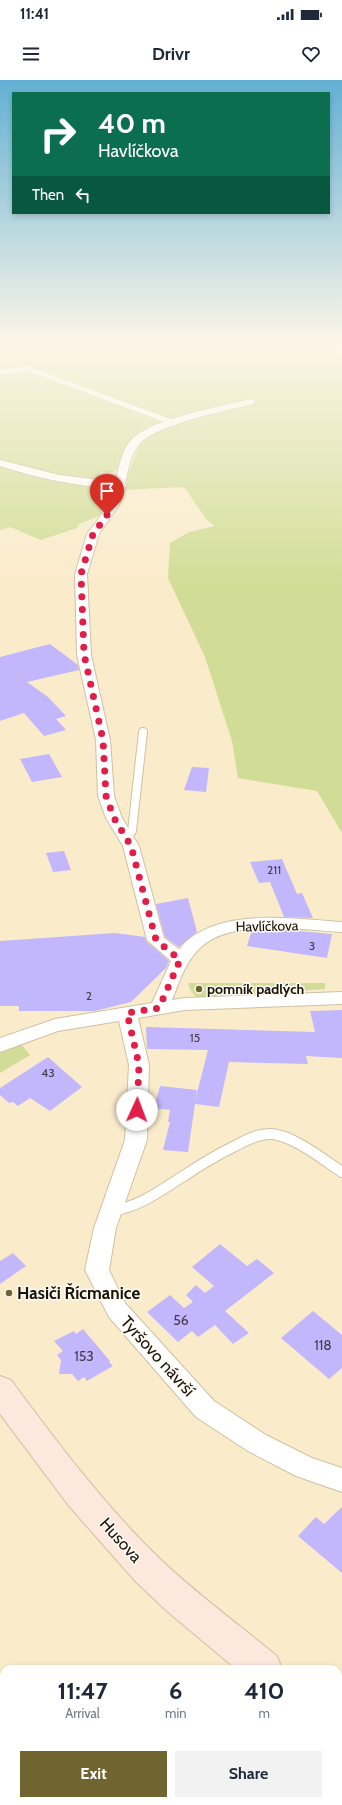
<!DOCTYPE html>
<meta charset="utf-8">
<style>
:root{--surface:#fff;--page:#f2f2f3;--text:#1f2937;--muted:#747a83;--accent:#706431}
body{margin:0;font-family:Cabin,sans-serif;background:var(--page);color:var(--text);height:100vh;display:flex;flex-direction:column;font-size:15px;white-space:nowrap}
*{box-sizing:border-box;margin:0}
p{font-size:13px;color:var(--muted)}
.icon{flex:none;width:22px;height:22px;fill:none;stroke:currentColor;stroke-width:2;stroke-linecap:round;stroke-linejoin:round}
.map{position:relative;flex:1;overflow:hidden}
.panel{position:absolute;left:0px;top:1585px;width:342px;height:140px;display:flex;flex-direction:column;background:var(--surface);border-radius:12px 12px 0 0;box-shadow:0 2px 6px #0003}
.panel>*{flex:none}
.top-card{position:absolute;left:12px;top:12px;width:318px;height:122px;border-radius:0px;box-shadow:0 2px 6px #0003;background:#0b6e4f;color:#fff;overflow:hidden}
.pin{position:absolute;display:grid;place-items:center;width:34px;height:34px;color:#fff;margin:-41px -17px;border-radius:50% 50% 50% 0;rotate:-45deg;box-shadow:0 0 4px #0007}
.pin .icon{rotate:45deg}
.me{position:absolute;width:44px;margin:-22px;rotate:2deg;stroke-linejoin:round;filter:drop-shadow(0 0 3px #0008)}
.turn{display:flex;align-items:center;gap:14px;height:84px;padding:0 20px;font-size:18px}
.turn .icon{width:52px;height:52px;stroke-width:2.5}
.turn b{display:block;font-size:28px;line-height:34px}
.then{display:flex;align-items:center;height:38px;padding:0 20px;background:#0003;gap:8px;font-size:15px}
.eta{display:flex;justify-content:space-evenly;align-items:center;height:68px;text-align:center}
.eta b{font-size:24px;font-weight:800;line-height:28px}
.primary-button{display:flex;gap:8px;margin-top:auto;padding:8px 20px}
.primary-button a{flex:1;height:46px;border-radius:0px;background:var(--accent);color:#fff;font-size:16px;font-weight:800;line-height:46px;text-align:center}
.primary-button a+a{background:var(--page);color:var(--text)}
.status{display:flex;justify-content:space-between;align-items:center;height:28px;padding:0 20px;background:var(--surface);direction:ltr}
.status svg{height:11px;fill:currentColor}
header{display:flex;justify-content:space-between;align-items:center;height:52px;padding:0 20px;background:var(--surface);font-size:18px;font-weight:800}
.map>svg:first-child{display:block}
.green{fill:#d1dd97}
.building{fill:#c2b6fd}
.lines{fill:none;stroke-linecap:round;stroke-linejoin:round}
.lane-far2-casing{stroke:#cfc1a1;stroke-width:6}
.lane-far1-casing{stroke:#cfc1a1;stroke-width:10}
.lane-casing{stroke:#cfc1a1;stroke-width:12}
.street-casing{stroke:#cfc1a1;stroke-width:2}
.secondary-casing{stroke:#cfc1a1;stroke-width:2}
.lane-far2{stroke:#fff;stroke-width:5}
.lane-far1{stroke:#fff;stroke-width:8}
.lane{stroke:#fff;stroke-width:10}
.street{fill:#fff;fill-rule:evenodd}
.secondary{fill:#fce8dc;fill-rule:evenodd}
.route{stroke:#e11d48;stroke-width:7;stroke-dasharray:0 12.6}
.poi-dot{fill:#706431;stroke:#fdfaf4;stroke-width:1.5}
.labels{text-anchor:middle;stroke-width:3;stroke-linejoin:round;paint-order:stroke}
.number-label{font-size:12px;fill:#443d46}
.street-label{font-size:14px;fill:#1a1509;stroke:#fdfaf4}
.poi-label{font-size:14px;font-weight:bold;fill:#1a1509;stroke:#fdfaf4;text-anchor:start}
.near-number-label{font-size:14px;fill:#443d46}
.near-poi-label{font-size:17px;font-weight:bold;fill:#1a1509;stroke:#fdfaf4;text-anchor:start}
.near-street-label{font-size:17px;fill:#1a1509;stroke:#fdfaf4}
</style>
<div class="status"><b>11:41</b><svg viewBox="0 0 49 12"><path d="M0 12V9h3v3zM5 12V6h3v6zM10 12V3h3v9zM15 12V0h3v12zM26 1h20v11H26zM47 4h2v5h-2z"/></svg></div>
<header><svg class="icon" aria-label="menu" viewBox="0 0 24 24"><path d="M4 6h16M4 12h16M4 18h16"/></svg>Drivr<svg class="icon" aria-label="heart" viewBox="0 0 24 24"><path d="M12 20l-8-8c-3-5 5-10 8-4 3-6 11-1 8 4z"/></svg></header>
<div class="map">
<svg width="342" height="1725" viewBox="0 0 342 1725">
<rect width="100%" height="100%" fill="#faeccb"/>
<g class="green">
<path d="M 0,264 L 342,264 L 342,753 L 317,711 L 238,698 L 232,661 L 205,577 L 168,498 L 170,463 L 189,452 L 215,446 L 207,440 L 184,407 L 124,410 C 128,397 132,380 139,367 C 155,338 226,334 256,321 L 251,320 L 178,339 L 162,341 L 162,344 C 137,359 126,358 119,389 L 113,392 L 100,392 L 94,412 L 107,412 L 115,416 L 104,434 L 79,444 L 77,448 L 41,460 L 10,447 L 0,450 Z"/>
<path d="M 188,903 L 325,903 L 325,909 L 197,918 L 190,910 Z"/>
<path d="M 21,964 L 30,975 L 0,993 L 0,971 Z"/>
<path d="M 185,1721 L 311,1721 L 315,1725 L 181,1725 Z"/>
</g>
<g class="building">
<path d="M 50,564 L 78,585 L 79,590 L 27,602 L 48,617 L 66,636 L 56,639 L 66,650 L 44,656 L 24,633 L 0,641 L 0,577 Z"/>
<path d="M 49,674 L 62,697 L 32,702 L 20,679 Z"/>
<path d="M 192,687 L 209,688 L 206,712 L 184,710 Z"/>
<path d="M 64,771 L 71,790 L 53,792 L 46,773 Z"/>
<path d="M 282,779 L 297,814 L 302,813 L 313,838 L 284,837 L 270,802 L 259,803 L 250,782 Z"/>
<path d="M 188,818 L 197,852 L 179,867 L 165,857 L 156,824 Z"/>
<path d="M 252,850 L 287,850 L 332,854 L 327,878 L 247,866 Z"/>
<path d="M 115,853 L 145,857 L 146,861 L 169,881 L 166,888 L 131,922 L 95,931 L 19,931 L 19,926 L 0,926 L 0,861 Z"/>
<path d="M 342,930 L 342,978 L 306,976 L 308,984 L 229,982 L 219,1027 L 195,1024 L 188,1072 L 163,1070 L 170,1042 L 168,1042 L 170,1030 L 154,1028 L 160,1006 L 197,1010 L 195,1021 L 208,970 L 147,969 L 146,947 L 315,952 L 310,931 Z"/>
<path d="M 48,977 L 82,1007 L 50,1031 L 30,1018 L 18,1026 L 13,1022 L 9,1023 L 0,1015 L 0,1008 Z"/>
<path d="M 220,1164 L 247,1186 L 257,1179 L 274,1193 L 225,1231 L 249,1253 L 233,1264 L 215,1245 L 198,1257 L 192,1251 L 178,1262 L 147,1232 L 170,1215 L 184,1228 L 193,1222 L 186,1215 L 196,1205 L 205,1213 L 214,1206 L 192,1187 Z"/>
<path d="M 13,1173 L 26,1186 L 0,1204 L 0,1181 Z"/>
<path d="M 313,1231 L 342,1255 L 342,1288 L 329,1299 L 281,1258 Z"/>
<path d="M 83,1249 L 110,1281 L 109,1282 L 113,1286 L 87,1301 L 84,1297 L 78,1301 L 72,1294 L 59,1294 L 61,1280 L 57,1275 L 63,1271 L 54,1261 L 74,1251 L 76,1254 Z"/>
<path d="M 342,1427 L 342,1493 L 298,1456 L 316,1437 L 324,1444 Z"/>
</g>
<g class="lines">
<defs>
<path id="lane-far2" d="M 0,292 L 29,289 L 174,343"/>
<path id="lane-far1" d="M 126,757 L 132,751 L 143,652"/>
<path id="lane" d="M 111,1131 C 139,1127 158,1112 182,1097 C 200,1085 218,1074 237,1065 C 248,1059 260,1053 272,1054 C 294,1056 324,1080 342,1092"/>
<path id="street" d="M 251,319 L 254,320 L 254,324 C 228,330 152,345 138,366 C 130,376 128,391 125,403 L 126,405 L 119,425 L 99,454 L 87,494 L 91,575 L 110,660 L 114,716 L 122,738 L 139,766 L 164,858 L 179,869 C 215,826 292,839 342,842 L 342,852 C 302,850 230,837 199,869 C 185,883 179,902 172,920 L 185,918 L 342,912 L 342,924 L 185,930 L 138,938 L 149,985 L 147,1060 L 116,1148 L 109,1190 L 125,1223 L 214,1321 L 266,1355 L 312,1378 L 342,1388 L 342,1412 L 296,1396 L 248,1371 L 196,1337 L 109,1237 L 85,1190 L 94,1148 L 125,1060 L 129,985 L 119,941 L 58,951 L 0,972 L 0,958 L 55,939 L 152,923 L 171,881 L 147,860 L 123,766 L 106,738 L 98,716 L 96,660 L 77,575 L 75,494 L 87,454 L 109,425 L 113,408 C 75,406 37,398 0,386 L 0,380 L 59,395 L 115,402 C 119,389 121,372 130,361 C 151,338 220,327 251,319 Z"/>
<g id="secondary">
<path d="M 0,1296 L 11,1300 C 57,1362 104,1425 160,1479 C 197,1514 238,1544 277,1576 L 282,1589 L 236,1589 L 168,1532 L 136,1502 L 69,1426 L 0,1334 Z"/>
<path d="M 338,1634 L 342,1636 L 342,1676 L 338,1674 Z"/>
</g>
</defs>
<use href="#lane-far2" class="lane-far2-casing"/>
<use href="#lane-far1" class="lane-far1-casing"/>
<use href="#lane" class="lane-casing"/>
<use href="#street" class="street-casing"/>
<use href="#secondary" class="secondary-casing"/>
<use href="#lane-far2" class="lane-far2"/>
<use href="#lane-far1" class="lane-far1"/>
<use href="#lane" class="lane"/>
<use href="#street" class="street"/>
<use href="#secondary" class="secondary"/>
</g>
<linearGradient id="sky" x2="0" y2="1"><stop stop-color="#63b0d4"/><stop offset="0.52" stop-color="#fdf6e8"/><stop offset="1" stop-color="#fdf6e8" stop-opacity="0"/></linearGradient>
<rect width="342" height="505" fill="url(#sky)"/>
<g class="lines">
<path class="route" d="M 107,435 L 93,454 L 81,494 L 84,574 L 103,660 L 106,716 L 114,738 L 131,766 L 156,860 L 180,880 L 159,928 L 127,933 L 139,985 L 137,1030"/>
</g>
<g class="poi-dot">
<circle cx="199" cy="909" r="4"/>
<circle cx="9" cy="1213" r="4"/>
</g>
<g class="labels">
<g class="number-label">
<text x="274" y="794">211</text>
<text x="312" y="870">3</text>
<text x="89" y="920">2</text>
<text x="195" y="962">15</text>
<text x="48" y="997">43</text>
</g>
<g class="street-label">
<text transform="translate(267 846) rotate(-1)" y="5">Havlíčkova</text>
</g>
<g class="poi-label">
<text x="207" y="914">pomník padlých</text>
</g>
<g class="near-number-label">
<text x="181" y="1245">56</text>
<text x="323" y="1270">118</text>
<text x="84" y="1281">153</text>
</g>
<g class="near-poi-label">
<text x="17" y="1219">Hasiči Řícmanice</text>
</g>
<g class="near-street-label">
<text transform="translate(158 1276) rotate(48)" y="6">Tyršovo návrší</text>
<text transform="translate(121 1460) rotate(48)" y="6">Husova</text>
</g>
</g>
</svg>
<div class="pin" style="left:107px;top:435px;background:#d93025"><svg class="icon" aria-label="arrive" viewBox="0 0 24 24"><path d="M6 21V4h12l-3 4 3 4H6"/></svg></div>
<svg class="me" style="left:137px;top:1030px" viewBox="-20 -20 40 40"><circle r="19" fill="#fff"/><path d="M0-13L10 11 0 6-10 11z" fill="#e11d48"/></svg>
<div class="top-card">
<div class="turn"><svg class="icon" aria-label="right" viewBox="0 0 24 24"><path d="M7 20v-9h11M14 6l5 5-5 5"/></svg><div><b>40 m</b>Havlíčkova</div></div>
<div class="then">Then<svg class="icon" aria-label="left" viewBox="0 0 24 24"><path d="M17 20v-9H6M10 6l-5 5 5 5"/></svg></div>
</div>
<section class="panel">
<div class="eta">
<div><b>11:47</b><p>Arrival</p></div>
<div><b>6</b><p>min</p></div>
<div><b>410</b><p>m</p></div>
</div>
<div class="primary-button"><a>Exit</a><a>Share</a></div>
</section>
</div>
